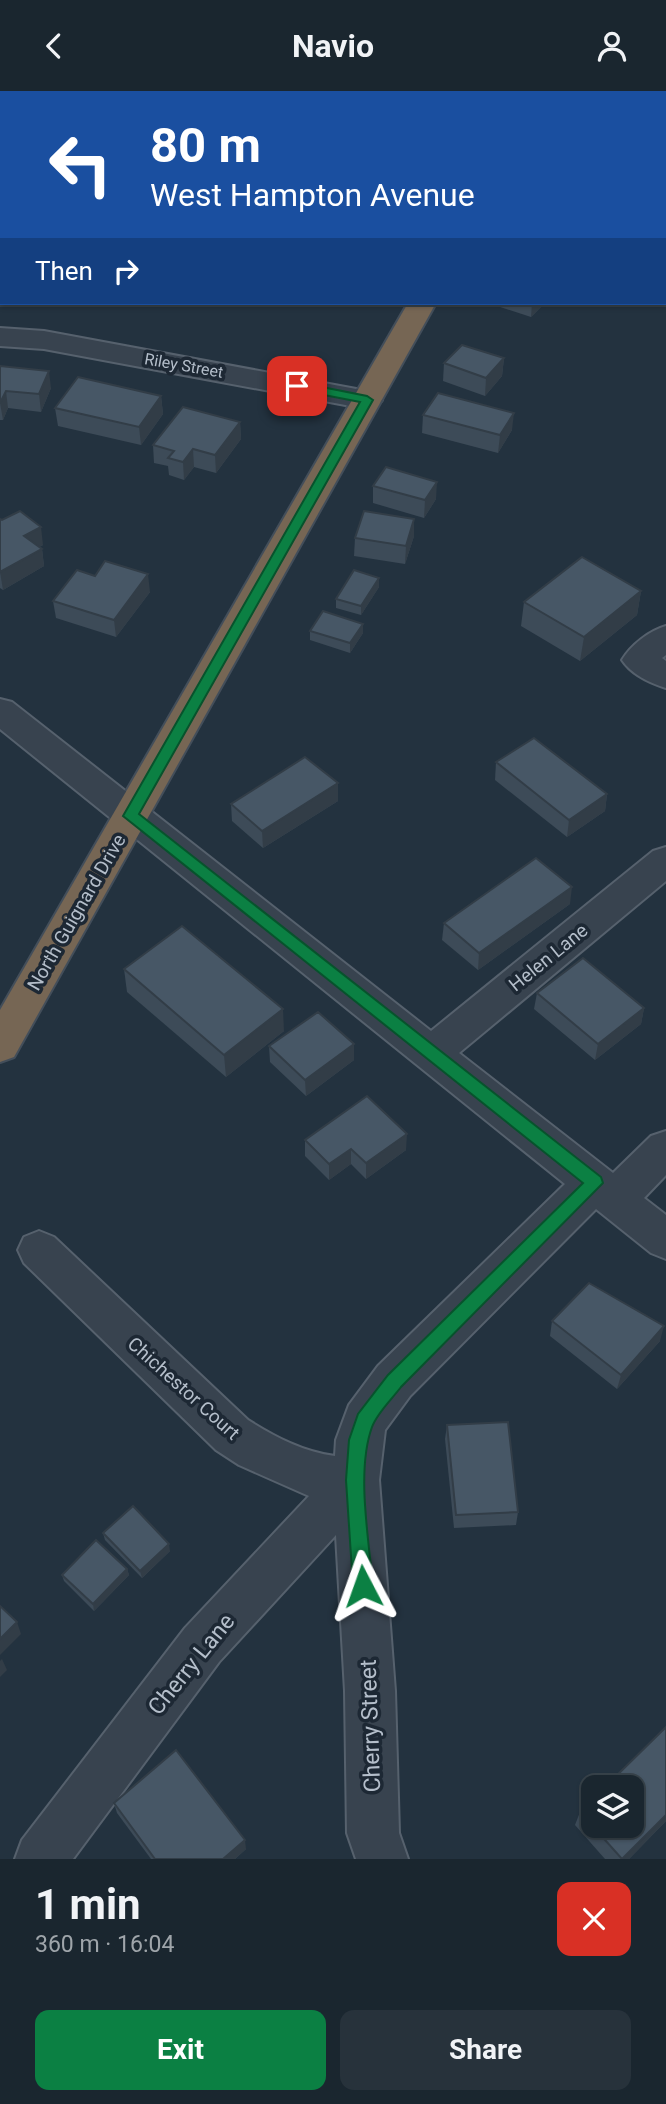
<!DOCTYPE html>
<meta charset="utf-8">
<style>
:root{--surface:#1a262f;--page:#27323b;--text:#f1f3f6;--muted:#9fa5aa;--line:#38434b;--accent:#0b8043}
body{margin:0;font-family:Roboto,sans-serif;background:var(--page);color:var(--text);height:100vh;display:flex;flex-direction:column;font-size:26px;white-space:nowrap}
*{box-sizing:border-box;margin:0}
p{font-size:23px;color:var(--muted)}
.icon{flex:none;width:38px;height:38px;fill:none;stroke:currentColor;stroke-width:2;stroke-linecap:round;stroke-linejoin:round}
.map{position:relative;height:1768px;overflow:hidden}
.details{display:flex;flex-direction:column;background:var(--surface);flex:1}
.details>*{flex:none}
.top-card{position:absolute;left:0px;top:0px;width:667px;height:214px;box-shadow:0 2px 5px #0004,0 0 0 2px var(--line);background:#1a4fa0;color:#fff;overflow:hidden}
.fabs{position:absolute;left:581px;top:1684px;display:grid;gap:14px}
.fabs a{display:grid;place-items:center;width:63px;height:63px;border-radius:14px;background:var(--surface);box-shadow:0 2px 5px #0004,0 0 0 2px var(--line);font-size:35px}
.pin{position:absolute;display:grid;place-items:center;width:60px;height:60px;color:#fff;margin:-30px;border-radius:14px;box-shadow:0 4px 10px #0006}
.me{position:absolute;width:77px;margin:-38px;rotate:356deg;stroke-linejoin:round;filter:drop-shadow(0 0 5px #0008)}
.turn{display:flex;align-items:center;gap:24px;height:147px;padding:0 35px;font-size:32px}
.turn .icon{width:91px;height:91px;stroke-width:2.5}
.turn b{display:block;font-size:49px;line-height:60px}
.then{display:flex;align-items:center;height:66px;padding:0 35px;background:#0003;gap:14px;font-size:26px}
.round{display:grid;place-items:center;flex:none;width:74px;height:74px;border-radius:14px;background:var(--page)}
.summary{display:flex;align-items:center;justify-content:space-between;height:119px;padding:0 35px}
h1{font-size:42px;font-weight:700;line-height:52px}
.cta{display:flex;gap:14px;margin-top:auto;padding:14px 35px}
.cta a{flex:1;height:80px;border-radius:14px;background:var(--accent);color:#fff;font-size:28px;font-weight:700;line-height:80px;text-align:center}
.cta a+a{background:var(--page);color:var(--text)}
header{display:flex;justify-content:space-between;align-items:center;height:91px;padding:0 35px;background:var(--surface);font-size:32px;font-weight:700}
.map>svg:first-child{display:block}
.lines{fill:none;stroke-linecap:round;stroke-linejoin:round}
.minor-casing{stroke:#56616d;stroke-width:4}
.highway-casing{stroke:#434e5a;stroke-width:4}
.minor{fill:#38434f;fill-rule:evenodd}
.highway{fill:#766654;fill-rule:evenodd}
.wall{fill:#3d4b58}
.shaded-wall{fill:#323d47}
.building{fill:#475766;stroke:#323d47;stroke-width:2}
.route{fill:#0b8043;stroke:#07532c;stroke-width:2}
.labels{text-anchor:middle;stroke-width:7;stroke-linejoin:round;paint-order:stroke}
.far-street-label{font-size:16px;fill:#b4beca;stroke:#1d2834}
.street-label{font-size:19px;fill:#b4beca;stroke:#1d2834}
.near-street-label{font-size:23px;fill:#b4beca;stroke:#1d2834}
</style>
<header><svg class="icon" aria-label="back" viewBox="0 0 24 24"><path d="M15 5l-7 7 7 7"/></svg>Navio<svg class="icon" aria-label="person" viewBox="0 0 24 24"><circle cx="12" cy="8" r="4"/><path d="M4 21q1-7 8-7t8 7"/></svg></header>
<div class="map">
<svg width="666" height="1768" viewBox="0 0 666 1768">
<rect width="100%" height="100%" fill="#23323f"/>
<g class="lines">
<defs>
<g id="minor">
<path d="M 363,0 L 395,0 L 396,2 L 364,2 Z"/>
<rect x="665" y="75" width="1" height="17"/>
<path d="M 0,237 L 44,240 L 367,300 L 377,303 L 382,309 L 377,315 L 367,318 L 44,258 L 0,255 Z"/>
<path d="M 666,535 L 666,564 L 662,567 L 666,570 L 666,597 C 650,592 631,583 622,569 C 631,554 649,540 666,535 Z"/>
<path d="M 0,608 L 12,611 L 431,940 L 653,760 L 666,756 L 666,790 L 459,962 L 613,1082 L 651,1045 L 666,1040 L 666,1084 L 644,1107 L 666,1124 L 666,1168 L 651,1162 L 596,1118 L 410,1305 L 385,1339 L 379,1389 L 395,1600 L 399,1742 L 408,1768 L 356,1768 L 347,1742 L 345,1600 L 336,1444 L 219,1571 L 73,1768 L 15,1768 L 22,1749 L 185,1537 L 309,1405 L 239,1374 L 216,1359 L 24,1172 L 18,1159 L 24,1146 L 39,1140 L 54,1146 L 248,1329 C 275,1346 303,1361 335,1365 L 336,1349 L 349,1314 L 378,1275 L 565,1093 L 0,638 Z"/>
</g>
<g id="highway">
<path d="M 528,0 L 552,0 L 527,2 Z"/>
<path d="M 408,212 L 436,212 L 14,966 L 0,971 L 0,919 Z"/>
</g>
</defs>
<use href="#minor" class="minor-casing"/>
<use href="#highway" class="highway-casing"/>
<use href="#minor" class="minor"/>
<use href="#highway" class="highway"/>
</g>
<g class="wall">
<path d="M 626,0 L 663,0 L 659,2 L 629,2 Z"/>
<path d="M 666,9 L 666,33 L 665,33 L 665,10 Z"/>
<rect x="0" y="131" width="2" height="54"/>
<path d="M 488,212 L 545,212 L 531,226 Z"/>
<path d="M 504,267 L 502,285 L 485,305 L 443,290 L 444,272 Z"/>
<path d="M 0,275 L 51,297 L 41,321 L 8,317 L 3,329 L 0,329 Z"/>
<path d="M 161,305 L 163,323 L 141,354 L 58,335 L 55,317 Z"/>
<path d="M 423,324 L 512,339 L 498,362 L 422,342 Z"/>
<path d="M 240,331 L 241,348 L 216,382 L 194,376 L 184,389 L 169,384 L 168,375 L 154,372 L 153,354 Z"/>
<path d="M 373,395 L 436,408 L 424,427 L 373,412 Z"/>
<path d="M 0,428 L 43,454 L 39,456 L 42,458 L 44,475 L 3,499 L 0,497 Z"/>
<path d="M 414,445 L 405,473 L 354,465 L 355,447 Z"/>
<path d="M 95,485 L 150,501 L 116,546 L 56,527 L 53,510 Z"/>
<path d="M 379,487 L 379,496 L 361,524 L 336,517 L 336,508 Z"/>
<path d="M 641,500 L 637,524 L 580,570 L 521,535 L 524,511 Z"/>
<path d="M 363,533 L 363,542 L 350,562 L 310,549 L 310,540 Z"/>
<path d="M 496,671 L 607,703 L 605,720 L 567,746 L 495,689 Z"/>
<path d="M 338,710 L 263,757 L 232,730 L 231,713 Z"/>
<path d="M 570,813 L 478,879 L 442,849 L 444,832 Z"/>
<path d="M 124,878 L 284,940 L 226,986 L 127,901 Z"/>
<path d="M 537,902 L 644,917 L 641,933 L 595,969 L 534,918 Z"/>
<path d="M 354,953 L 354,969 L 306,1005 L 270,971 L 269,955 Z"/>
<path d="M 305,1049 L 406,1059 L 366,1088 L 351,1073 L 329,1089 L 305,1065 Z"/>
<path d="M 552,1230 L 660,1250 L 617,1298 L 550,1245 Z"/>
<path d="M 447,1334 L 518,1421 L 516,1434 L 454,1437 L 445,1348 Z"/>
<path d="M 103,1442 L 170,1460 L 142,1487 L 105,1449 Z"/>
<path d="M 127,1478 L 129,1484 L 94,1520 L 64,1490 L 62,1484 Z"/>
<path d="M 114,1712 L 246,1758 L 235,1768 L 151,1768 L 117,1722 Z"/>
<path d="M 580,1721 L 666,1730 L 629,1768 L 605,1768 L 575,1734 Z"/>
</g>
<g class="shaded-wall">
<path d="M 647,0 L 663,0 L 659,2 L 647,2 Z"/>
<path d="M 2,33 L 2,70 L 0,58 L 0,42 Z"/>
<path d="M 532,212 L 545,212 L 531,226 Z"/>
<path d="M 504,267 L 502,285 L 485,305 L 486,287 Z"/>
<path d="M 49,280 L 51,297 L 41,321 L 39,303 Z"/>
<path d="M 6,300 L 8,317 L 3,329 L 0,312 Z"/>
<path d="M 161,305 L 163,323 L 141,354 L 139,336 Z"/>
<path d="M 514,322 L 512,339 L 498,362 L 500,344 Z"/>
<path d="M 240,331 L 241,348 L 216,382 L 215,364 Z"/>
<path d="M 193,358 L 194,376 L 184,389 L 183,371 Z"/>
<path d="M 437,391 L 436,408 L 424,427 L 425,409 Z"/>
<path d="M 414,428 L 414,445 L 405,473 L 406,455 Z"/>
<path d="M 41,436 L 43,454 L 27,462 L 24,445 Z"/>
<path d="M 42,458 L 44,475 L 3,499 L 0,481 Z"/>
<path d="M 148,483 L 150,501 L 116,546 L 114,529 Z"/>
<path d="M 379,487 L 379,496 L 361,524 L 361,515 Z"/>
<path d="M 641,500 L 637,524 L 580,570 L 584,546 Z"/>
<path d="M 363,533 L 363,542 L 350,562 L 350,552 Z"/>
<path d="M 338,692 L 338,710 L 263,757 L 262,740 Z"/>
<path d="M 607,703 L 605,720 L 567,746 L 569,729 Z"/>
<path d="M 572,796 L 570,813 L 478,879 L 479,862 Z"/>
<path d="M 644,917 L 641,933 L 595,969 L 598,953 Z"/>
<path d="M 283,918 L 284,940 L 226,986 L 224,964 Z"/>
<path d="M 354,953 L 354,969 L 306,1005 L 305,989 Z"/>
<path d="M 407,1043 L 406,1059 L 366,1088 L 366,1072 Z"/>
<path d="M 351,1058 L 351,1073 L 329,1089 L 329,1073 Z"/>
<path d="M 664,1235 L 660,1250 L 617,1298 L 621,1284 Z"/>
<path d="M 169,1453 L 170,1460 L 142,1487 L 140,1480 Z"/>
<path d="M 127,1478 L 129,1484 L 94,1520 L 93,1513 Z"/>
<path d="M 17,1531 L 21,1543 L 0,1564 L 0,1548 Z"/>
<path d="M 2,1568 L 7,1579 L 0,1586 L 0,1570 Z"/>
<path d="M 666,1724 L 666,1730 L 629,1768 L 622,1768 Z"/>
<path d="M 245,1749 L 246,1758 L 235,1768 L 223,1768 Z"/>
</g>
<g class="building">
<path d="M 164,0 L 167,0 L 176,2 L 162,2 Z"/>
<path d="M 0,3 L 2,3 L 2,33 L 0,42 Z"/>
<rect x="0" y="131" width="2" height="37"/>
<path d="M 462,254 L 504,267 L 486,287 L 444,272 Z"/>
<path d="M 0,275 L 49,280 L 39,303 L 6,300 L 0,312 Z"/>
<path d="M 78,286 L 161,305 L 139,336 L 55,317 Z"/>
<path d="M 438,302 L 514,322 L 500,344 L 423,324 Z"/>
<path d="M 183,316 L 240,331 L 215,364 L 193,358 L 183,371 L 168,367 L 174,360 L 153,354 Z"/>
<path d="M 386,376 L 437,391 L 425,409 L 373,395 Z"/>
<path d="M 20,420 L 41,436 L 24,445 L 42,458 L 0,481 L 0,428 L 2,429 Z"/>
<path d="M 364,420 L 414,428 L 406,455 L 355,447 Z"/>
<path d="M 582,466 L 641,500 L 584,546 L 524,511 Z"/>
<path d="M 105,470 L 148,483 L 114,529 L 53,510 L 77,479 L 95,485 Z"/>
<path d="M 354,479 L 379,487 L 361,515 L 336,508 Z"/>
<path d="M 323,520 L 363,533 L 350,552 L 310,540 Z"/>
<path d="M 534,647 L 607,703 L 569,729 L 496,671 Z"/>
<path d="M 305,666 L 338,692 L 262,740 L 231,713 Z"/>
<path d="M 536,767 L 572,796 L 479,862 L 444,832 Z"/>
<path d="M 182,835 L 283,918 L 224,964 L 124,878 Z"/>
<path d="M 583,867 L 644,917 L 598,953 L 537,902 Z"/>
<path d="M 318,921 L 354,953 L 305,989 L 269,955 Z"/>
<path d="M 367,1005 L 407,1043 L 366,1072 L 351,1058 L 329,1073 L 305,1049 Z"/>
<path d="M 589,1192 L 664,1235 L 621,1284 L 552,1230 Z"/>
<path d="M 508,1331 L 518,1421 L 456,1424 L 447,1334 Z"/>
<path d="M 133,1415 L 169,1453 L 140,1480 L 103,1442 Z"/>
<path d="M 96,1449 L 127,1478 L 93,1513 L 62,1484 Z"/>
<path d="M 0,1515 L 17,1531 L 0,1548 Z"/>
<path d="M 666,1636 L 666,1724 L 622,1768 L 580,1721 L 593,1708 L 593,1734 L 632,1734 L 632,1696 L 605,1696 Z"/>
<path d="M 176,1659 L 245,1749 L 223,1768 L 155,1768 L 114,1712 Z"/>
</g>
<path class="route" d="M 297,291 L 367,305 L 373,309 L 139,723 L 601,1086 L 603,1092 L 401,1296 C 392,1308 377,1322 372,1336 C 356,1380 369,1449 373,1495 L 370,1502 L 363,1505 L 356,1502 L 353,1495 L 346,1389 L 349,1349 L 358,1323 L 388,1284 L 583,1092 L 123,725 L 360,311 L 293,298 L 293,292 Z"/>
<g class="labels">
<g class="far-street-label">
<text transform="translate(184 274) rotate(10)" y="6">Riley Street</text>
</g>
<g class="street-label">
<text transform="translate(76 821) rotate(-60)" y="7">North Guignard Drive</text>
<text transform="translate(548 866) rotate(-39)" y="7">Helen Lane</text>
<text transform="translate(184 1297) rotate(42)" y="7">Chichestor Court</text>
</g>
<g class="near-street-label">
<text transform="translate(191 1573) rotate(-51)" y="8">Cherry Lane</text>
<text transform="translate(370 1635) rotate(-92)" y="8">Cherry Street</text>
</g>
</g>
</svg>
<div class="fabs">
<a><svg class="icon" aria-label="layers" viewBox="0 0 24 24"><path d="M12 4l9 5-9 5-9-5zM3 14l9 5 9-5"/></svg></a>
</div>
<div class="pin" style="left:297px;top:295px;background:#d93025"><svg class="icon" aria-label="arrive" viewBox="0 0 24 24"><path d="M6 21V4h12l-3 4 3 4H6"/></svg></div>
<svg class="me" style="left:363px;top:1495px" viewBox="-20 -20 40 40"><path d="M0-17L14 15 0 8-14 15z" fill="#0b8043" stroke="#fff" stroke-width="4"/></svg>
<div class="top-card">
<div class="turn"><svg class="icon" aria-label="left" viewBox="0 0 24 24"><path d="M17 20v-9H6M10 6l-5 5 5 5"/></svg><div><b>80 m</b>West Hampton Avenue</div></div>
<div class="then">Then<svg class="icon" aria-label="right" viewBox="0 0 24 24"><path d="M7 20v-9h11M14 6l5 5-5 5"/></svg></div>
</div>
</div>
<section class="details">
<div class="summary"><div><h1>1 min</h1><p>360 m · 16:04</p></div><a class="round" style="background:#d93025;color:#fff"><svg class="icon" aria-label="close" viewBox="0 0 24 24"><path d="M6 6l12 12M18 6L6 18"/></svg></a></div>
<div class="cta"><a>Exit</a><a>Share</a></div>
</section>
